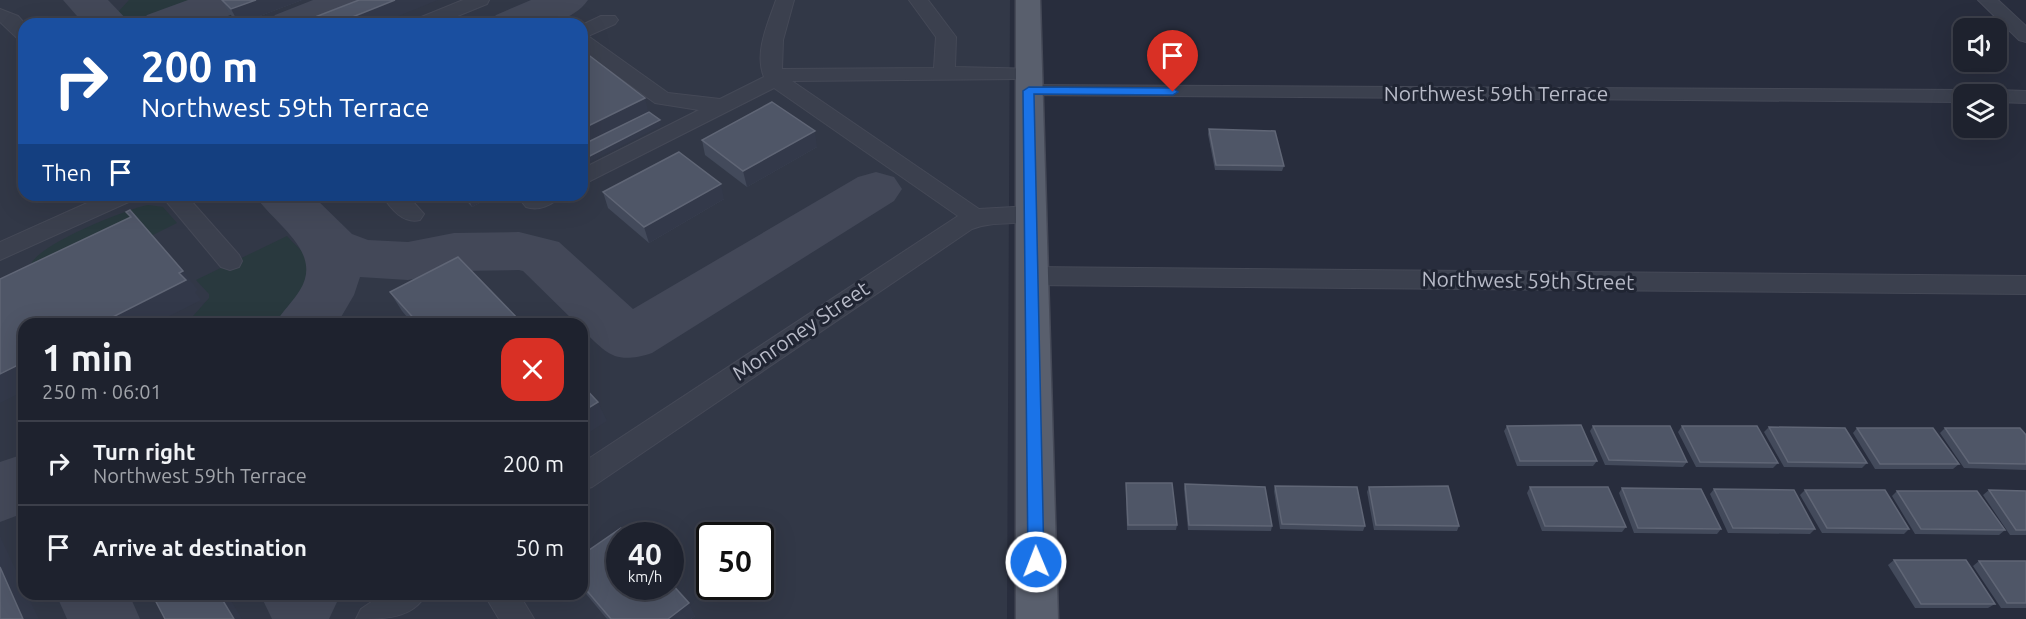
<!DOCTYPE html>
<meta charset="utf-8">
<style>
:root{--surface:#1e222e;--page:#2b2f3a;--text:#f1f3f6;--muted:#a1a4aa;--line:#3c3f4a}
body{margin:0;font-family:Ubuntu,sans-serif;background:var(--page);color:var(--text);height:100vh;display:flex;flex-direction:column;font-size:22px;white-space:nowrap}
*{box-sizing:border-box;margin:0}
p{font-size:20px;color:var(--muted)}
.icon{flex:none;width:33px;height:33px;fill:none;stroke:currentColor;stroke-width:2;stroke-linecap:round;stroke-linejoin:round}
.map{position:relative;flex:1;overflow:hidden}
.side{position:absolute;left:18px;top:318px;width:570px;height:282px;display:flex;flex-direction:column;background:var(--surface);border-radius:18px;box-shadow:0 6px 24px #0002,0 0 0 2px var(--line)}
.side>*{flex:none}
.banner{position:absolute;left:18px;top:18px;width:570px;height:183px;border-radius:18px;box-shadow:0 6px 24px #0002,0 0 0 2px var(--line);background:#1a4fa0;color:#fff;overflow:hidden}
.controls{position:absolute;left:1953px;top:18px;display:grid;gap:12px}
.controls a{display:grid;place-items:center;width:54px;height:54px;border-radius:12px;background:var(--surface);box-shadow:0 6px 24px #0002,0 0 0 2px var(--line);font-size:30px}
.speed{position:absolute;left:606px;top:522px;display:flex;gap:12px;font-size:30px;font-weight:700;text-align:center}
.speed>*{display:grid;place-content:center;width:78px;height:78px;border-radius:50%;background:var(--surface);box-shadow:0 6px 24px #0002,0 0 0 2px var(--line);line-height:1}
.speed small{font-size:15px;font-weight:400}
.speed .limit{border:3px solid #111;border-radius:9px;background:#fff;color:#111}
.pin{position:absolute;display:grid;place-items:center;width:51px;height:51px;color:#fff;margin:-62px -26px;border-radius:50% 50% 50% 0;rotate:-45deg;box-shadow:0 0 6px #0007}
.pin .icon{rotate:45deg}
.me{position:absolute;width:66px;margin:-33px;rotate:359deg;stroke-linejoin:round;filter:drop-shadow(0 0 4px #0008)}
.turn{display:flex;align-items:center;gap:21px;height:126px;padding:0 24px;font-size:27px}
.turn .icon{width:78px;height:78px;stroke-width:2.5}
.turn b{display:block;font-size:42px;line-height:51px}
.then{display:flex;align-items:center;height:57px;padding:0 24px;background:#0003;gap:12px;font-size:22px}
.round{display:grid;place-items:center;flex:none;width:63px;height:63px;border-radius:18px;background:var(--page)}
.head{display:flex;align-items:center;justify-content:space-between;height:102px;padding:0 24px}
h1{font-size:36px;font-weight:700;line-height:45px}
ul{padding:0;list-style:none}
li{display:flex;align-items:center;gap:18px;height:84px;padding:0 24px;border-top:2px solid var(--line)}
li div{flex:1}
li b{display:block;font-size:22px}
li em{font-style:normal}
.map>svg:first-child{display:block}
.airport{fill:#323847;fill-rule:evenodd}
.green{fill:#29393e}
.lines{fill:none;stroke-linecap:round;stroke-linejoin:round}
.taxiway{fill:#434858;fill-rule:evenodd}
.minor-casing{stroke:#454957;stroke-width:2}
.major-casing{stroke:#454957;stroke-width:3}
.minor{fill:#3b404e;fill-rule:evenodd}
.major{fill:#595f6d;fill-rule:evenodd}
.wall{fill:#434a5b}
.shaded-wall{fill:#33394a}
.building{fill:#4f5667;stroke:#606676;stroke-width:1.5}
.route{fill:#1a73e8;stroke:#114b97;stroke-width:1.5}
.labels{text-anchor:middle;stroke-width:6;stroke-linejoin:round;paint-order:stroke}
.street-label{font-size:21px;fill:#b8bbc8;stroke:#202533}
</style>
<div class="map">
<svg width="2026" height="619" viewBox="0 0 2026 619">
<rect width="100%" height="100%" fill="#282d3d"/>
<path class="airport" d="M 0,0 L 1010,0 L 1007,619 L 0,619 ZM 24,24 L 582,24 L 582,195 L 24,195 ZM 24,324 L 582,324 L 582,594 L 24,594 ZM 620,536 L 670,536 L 670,586 L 620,586 ZM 710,536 L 760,536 L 760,586 L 710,586 Z"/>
<g class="green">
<path d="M 129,0 L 212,0 C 184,12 143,35 118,12 Z"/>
<path d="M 223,9 L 240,24 L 179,24 L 219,10 Z"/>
<path d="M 148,205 L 163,207 L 177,223 L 151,236 L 31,264 C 41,243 124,210 148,205 Z"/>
<path d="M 287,236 C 293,243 306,254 309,259 C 322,283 297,310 281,324 L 186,324 L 209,298 L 209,294 L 196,280 Z"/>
</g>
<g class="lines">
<g class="taxiway">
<path d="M 63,0 L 108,0 L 131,24 L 84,24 Z"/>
<path d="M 188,0 L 249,0 C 229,29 172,24 140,24 L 147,15 Z"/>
<path d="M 313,0 L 372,0 C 352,29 300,24 268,24 L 275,15 Z"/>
<path d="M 531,0 L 588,0 C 567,30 522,24 489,24 L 496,15 Z"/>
<path d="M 876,172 L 894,177 L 902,189 L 894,201 L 652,353 C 615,365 607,354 582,329 L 582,324 L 577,324 L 523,271 L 519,270 L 454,271 L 408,280 L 360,277 L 354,295 L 337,324 L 275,324 C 282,311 293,302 300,290 C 324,251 273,224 255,195 L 312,195 L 352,234 L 368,240 L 408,242 L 454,233 L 519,232 L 559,242 L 633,309 L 858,177 Z"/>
<path d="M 24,454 L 24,513 L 0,522 L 0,462 Z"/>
<path d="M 56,594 L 129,594 L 140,619 L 67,619 Z"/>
<path d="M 260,594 L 333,594 L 337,602 L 329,619 L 272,619 Z"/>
</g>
<defs>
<g id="minor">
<path d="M 463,0 L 489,0 L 487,4 L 438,24 L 411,24 L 414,20 Z"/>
<path d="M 776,0 L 794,0 L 783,40 L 782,69 L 934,68 L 936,37 L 909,0 L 928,0 L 956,37 L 955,67 L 1035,69 L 1038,73 L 1035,77 L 1028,79 L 792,81 L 979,209 L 1030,206 L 1038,208 L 1042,214 L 1038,220 C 1016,226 994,220 972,229 L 592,487 L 582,490 L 582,463 L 958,216 L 774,88 L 582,185 L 582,169 L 699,110 L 655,103 L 582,50 L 582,25 L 601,16 L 615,16 L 618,20 L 615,24 L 588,36 L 668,93 L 720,99 L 764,77 C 754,52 768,24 776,0 Z"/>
<path d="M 1978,0 L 1998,0 L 2026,26 L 2026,42 L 2019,40 Z"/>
<path d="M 0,9 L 18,16 L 25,24 L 24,40 L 17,38 L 0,22 Z"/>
<path d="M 1029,85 L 1964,90 L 1973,94 L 1964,94 L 1964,102 L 1022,95 L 1019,91 L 1022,87 Z"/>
<path d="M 1996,90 L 2026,91 L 2026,103 L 1996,102 L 1996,94 L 1987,94 Z"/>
<path d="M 105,195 L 137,195 L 133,200 L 0,260 L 0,242 Z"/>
<path d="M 161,195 L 186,195 L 239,255 L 242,261 L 239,267 L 230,270 L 221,267 Z"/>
<path d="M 382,195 L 407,195 L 424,214 L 420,220 C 403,224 391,209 382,195 Z"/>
<path d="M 529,195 L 560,195 C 553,206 538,211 526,207 L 522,202 Z"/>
<path d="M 1031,267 L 2026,276 L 2026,294 L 1031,285 L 1022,282 L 1019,276 L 1022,270 Z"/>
<path d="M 383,594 L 426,594 C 413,619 383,619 356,619 L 361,609 Z"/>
<path d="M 484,594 L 519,594 L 534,619 L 499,619 Z"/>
</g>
<path id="major" d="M 1016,0 L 1040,0 L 1058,619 L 1016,619 Z"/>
</defs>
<use href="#minor" class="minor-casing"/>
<use href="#major" class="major-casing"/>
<use href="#minor" class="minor"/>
<use href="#major" class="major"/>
</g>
<g class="wall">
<path d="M 221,0 L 302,0 L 239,24 L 230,14 Z"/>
<path d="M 1209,129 L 1284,166 L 1282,171 L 1215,170 L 1208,134 Z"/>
<path d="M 702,140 L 817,147 L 747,187 L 705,155 Z"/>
<path d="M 603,192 L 724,199 L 649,243 L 608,208 Z"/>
<path d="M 461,195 L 495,195 L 472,207 Z"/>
<path d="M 390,292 L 523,324 L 413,324 L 402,311 Z"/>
<path d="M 1507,426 L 1597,461 L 1593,466 L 1517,466 L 1504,431 Z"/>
<path d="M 1593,426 L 1687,462 L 1683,467 L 1605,465 L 1590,431 Z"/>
<path d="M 1682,426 L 1778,463 L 1773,468 L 1696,467 L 1678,432 Z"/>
<path d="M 1769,427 L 1867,463 L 1862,468 L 1784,467 L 1764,432 Z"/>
<path d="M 1857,428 L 1959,464 L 1953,469 L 1875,469 L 1853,433 Z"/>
<path d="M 1945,428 L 2026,435 L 2026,470 L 1964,468 L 1940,433 Z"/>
<path d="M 1126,483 L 1177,525 L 1176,530 L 1127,530 L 1126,488 Z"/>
<path d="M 1185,484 L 1272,526 L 1271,531 L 1188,530 L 1184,489 Z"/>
<path d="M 1275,486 L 1365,526 L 1363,531 L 1280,529 L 1274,491 Z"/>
<path d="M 1369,487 L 1459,526 L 1457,531 L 1374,530 L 1367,492 Z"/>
<path d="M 1530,487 L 1626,527 L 1622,532 L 1542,531 L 1527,493 Z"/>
<path d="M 1622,488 L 1721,529 L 1717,534 L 1634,533 L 1619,493 Z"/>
<path d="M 1714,489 L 1815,529 L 1810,534 L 1728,533 L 1710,494 Z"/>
<path d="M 1805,490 L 1909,529 L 1904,534 L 1822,533 L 1800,495 Z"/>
<path d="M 1989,490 L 2026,491 L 2026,535 L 2010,535 L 1983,495 Z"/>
<path d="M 1897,491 L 2005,530 L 1999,535 L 1915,534 L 1892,496 Z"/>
<path d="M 582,555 L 695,616 L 691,619 L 607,619 L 582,589 Z"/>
<path d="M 1894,560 L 1995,604 L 1988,608 L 1915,608 L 1888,565 Z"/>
<path d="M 1979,561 L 2026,561 L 2026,608 L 2001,608 L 1973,566 Z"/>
</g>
<g class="shaded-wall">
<path d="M 256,0 L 302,0 L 239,24 L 231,9 Z"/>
<path d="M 395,0 L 438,0 L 379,24 L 335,24 Z"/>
<path d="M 645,98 L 650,117 L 582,151 L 582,129 Z"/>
<path d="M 660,120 L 661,126 L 582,166 L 582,160 Z"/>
<path d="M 815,131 L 817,147 L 747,187 L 743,171 Z"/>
<path d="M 721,184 L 724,199 L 649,243 L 644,227 Z"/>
<path d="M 467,195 L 495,195 L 472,207 Z"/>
<path d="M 183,271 L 198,290 L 195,292 L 201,300 L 154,324 L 99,324 Z"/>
<path d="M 24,362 L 24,391 L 0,403 L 0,374 Z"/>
<path d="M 598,402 L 607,421 L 582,437 L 582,412 Z"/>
<path d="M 0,536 L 24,587 L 24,594 L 27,594 L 39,619 L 23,619 L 0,567 Z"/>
<path d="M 219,594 L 227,594 L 242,619 L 234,619 Z"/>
<path d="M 689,603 L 695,616 L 691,619 L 668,619 Z"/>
</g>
<g class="building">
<path d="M 222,0 L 256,0 L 231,9 Z"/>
<path d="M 359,0 L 395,0 L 335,24 L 297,24 Z"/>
<path d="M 582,50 L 645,98 L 582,129 Z"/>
<path d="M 772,102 L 815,131 L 743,171 L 702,140 Z"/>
<path d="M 649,112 L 660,120 L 582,160 L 582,145 Z"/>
<path d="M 1209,129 L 1275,131 L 1284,166 L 1216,165 Z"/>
<path d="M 679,152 L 721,184 L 644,227 L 603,192 Z"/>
<path d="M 130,210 L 183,271 L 179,273 L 186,280 L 99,324 L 24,324 L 24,362 L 0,374 L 0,279 L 131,217 L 126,212 Z"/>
<path d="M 458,257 L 523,324 L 419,324 L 390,292 Z"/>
<path d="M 582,385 L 598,402 L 582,412 Z"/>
<path d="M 1581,425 L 1597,461 L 1520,461 L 1507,426 Z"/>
<path d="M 1593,426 L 1670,426 L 1687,462 L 1609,460 Z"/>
<path d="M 1682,426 L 1757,426 L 1778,463 L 1700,462 Z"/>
<path d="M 1769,427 L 1845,428 L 1867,463 L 1788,462 Z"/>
<path d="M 1857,428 L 1933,428 L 1959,464 L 1880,464 Z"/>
<path d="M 1945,428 L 2020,428 L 2026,435 L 2026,464 L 1969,463 Z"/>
<path d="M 1126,483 L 1172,483 L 1177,525 L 1128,525 Z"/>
<path d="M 1185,484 L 1265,487 L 1272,526 L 1189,525 Z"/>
<path d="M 1275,486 L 1357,487 L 1365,526 L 1282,524 Z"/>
<path d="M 1448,486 L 1459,526 L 1376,525 L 1369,487 Z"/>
<path d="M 1530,487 L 1608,487 L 1626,527 L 1545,526 Z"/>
<path d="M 1622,488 L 1701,489 L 1721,529 L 1638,528 Z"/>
<path d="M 1714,489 L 1794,490 L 1815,529 L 1733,528 Z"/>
<path d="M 1805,490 L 1885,490 L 1909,529 L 1827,528 Z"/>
<path d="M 1989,490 L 2026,491 L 2026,530 L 2016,530 Z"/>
<path d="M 1897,491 L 1977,491 L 2005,530 L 1921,529 Z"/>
<path d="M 621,528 L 628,536 L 620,536 L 620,586 L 670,586 L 670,582 L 689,603 L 668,619 L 611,619 L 582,585 L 582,555 Z"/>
<path d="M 1894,560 L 1966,560 L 1995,604 L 1921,604 Z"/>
<path d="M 1979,561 L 2026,561 L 2026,603 L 2007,603 Z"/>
<path d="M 0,567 L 23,619 L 0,619 Z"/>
<path d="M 152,594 L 219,594 L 234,619 L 165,619 Z"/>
</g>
<path class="route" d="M 1029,87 L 1173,88 L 1178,92 L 1173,95 L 1034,94 L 1044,562 L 1042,567 L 1036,570 L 1030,567 L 1028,562 L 1023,91 Z"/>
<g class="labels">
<g class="street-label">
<text x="1496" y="101">Northwest 59th Terrace</text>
<text transform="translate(1528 281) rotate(1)" y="7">Northwest 59th Street</text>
<text transform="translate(801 331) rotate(-34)" y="7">Monroney Street</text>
</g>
</g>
</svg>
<div class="controls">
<a><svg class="icon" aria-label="sound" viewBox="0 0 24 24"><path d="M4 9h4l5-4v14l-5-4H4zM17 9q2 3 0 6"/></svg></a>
<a><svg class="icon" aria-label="layers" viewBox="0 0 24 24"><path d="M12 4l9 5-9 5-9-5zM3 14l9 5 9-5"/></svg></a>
</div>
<div class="speed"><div>40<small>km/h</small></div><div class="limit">50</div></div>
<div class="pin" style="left:1173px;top:92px;background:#d93025"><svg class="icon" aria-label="arrive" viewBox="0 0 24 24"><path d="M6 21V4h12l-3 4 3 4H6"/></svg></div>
<svg class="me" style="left:1036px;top:562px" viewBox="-20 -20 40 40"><circle r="17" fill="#1a73e8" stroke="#fff" stroke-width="3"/><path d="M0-11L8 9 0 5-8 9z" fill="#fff"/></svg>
<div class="banner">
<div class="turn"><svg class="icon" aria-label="right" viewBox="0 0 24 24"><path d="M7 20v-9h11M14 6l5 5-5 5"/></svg><div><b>200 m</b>Northwest 59th Terrace</div></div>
<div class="then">Then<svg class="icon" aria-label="arrive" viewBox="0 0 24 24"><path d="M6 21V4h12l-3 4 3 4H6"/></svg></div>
</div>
<section class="side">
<div class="head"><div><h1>1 min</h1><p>250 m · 06:01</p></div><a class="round" style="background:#d93025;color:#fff"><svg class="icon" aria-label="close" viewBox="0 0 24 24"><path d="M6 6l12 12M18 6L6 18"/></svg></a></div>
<ul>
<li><svg class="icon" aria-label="right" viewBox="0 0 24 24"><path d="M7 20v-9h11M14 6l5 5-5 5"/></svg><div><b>Turn right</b><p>Northwest 59th Terrace</p></div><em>200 m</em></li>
<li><svg class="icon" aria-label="arrive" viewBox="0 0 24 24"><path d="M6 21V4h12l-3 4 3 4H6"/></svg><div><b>Arrive at destination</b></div><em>50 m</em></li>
</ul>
</section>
</div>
